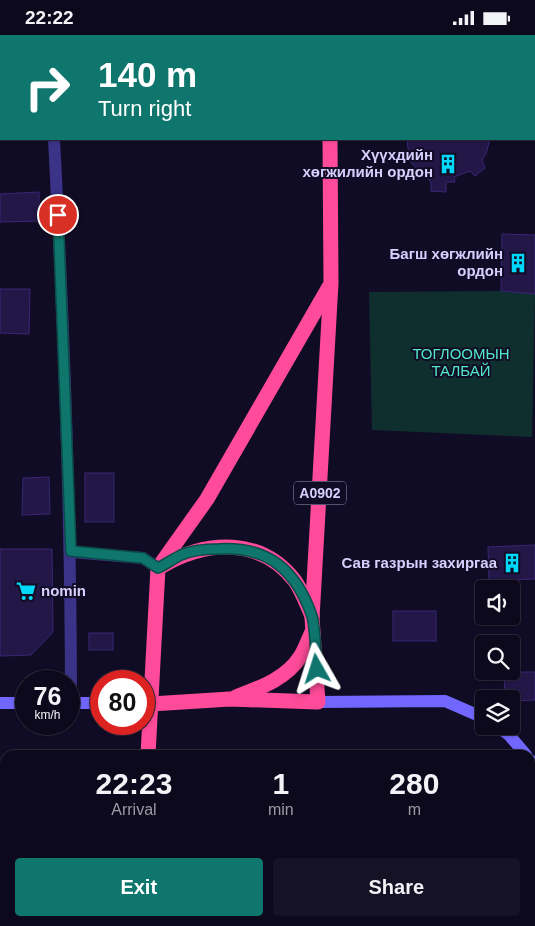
<!DOCTYPE html>
<meta charset="utf-8">
<style>
:root{--surface:#0d091c;--page:#161225;--text:#f1f3f6;--muted:#9a9aa3;--line:#2d2a3b;--accent:#0f766e}
body{margin:0;font-family:Arial,sans-serif;background:var(--page);color:var(--text);height:100vh;display:flex;flex-direction:column;font-size:19px;white-space:nowrap}
*{box-sizing:border-box;margin:0}
p{font-size:16px;color:var(--muted)}
.icon{flex:none;width:28px;height:28px;fill:none;stroke:currentColor;stroke-width:2;stroke-linecap:round;stroke-linejoin:round}
.map{position:relative;flex:1;overflow:hidden}
.panel{position:absolute;left:0px;top:715px;width:535px;height:176px;display:flex;flex-direction:column;background:var(--surface);border-radius:15px 15px 0 0;box-shadow:0 1px 4px #0004,0 0 0 1px var(--line)}
.panel>*{flex:none}
.banner{position:absolute;left:0px;top:0px;width:535px;height:105px;box-shadow:0 1px 4px #0004,0 0 0 1px var(--line);background:#0f766e;color:#fff;overflow:hidden}
.fabs{position:absolute;left:475px;top:545px;display:grid;gap:10px}
.fabs a{display:grid;place-items:center;width:45px;height:45px;border-radius:5px;background:var(--surface);box-shadow:0 1px 4px #0004,0 0 0 1px var(--line);font-size:25px}
.speed{position:absolute;left:15px;top:635px;display:flex;gap:10px;font-size:25px;font-weight:700;text-align:center}
.speed>*{display:grid;place-content:center;width:65px;height:65px;border-radius:50%;background:var(--surface);box-shadow:0 1px 4px #0004,0 0 0 1px var(--line);line-height:1}
.speed small{font-size:12px;font-weight:400}
.speed .limit{border:8px solid #d22;background:#fff;color:#111}
.pin{position:absolute;display:grid;place-items:center;width:42px;height:42px;color:#fff;margin:-21px;border:2px solid #fff;border-radius:50%;box-shadow:0 1px 5px #0007}
.me{position:absolute;width:55px;margin:-28px;rotate:354deg;stroke-linejoin:round;filter:drop-shadow(0 0 4px #0008)}
.turn{display:flex;align-items:center;gap:18px;height:105px;padding:0 15px;font-size:22px}
.turn .icon{width:65px;height:65px;stroke-width:2.5}
.turn b{display:block;font-size:35px;line-height:42px}
.eta{display:flex;justify-content:space-evenly;align-items:center;height:85px;text-align:center}
.eta b{font-size:30px;font-weight:600;line-height:35px}
.primary-button{display:flex;gap:10px;margin-top:auto;padding:10px 15px}
.primary-button a{flex:1;height:58px;border-radius:5px;background:var(--accent);color:#fff;font-size:20px;font-weight:600;line-height:58px;text-align:center}
.primary-button a+a{background:var(--page);color:var(--text)}
.status{display:flex;justify-content:space-between;align-items:center;height:35px;padding:0 25px;background:var(--surface);direction:ltr}
.status svg{height:14px;fill:currentColor}
.map>svg:first-child{display:block}
.green{fill:#0f2f2f}
.building{fill:#221747;stroke:#392775}
.lines{fill:none;stroke-linecap:round;stroke-linejoin:round}
.street{stroke:#3a3388;stroke-width:12}
.secondary{stroke:#7167ff;stroke-width:12}
.highway{stroke:#ff4b9a;stroke-width:15}
.route-casing{stroke:#0a4d48;stroke-width:12}
.route{stroke:#0f766e;stroke-width:9}
.labels{text-anchor:middle;stroke-width:4;stroke-linejoin:round;paint-order:stroke}
.shield{fill:#110c25;stroke:#9c95be;stroke-width:1}
.shield-label{font-size:14px;font-weight:bold;fill:#d7d0ff}
.poi-label{font-size:15px;font-weight:bold;fill:#d7d0ff;stroke:#110c25;text-anchor:end}
.park-label{font-size:15px;fill:#52e9c9;stroke:#110c25}
</style>
<div class="status"><b>22:22</b><svg viewBox="0 0 49 12"><path d="M0 12V9h3v3zM5 12V6h3v6zM10 12V3h3v9zM15 12V0h3v12zM26 1h20v11H26zM47 4h2v5h-2z"/></svg></div>
<div class="map">
<svg width="535" height="891" viewBox="0 0 535 891">
<rect width="100%" height="100%" fill="#110c25"/>
<path class="green" d="M 501,256 L 535,259 L 532,402 L 372,395 L 369,257 Z"/>
<g class="building">
<path d="M 407,104 L 490,104 L 486,119 L 482,125 L 485,133 L 475,141 L 470,136 L 454,142 L 455,147 L 446,147 L 446,157 L 431,156 L 431,147 L 409,126 L 413,122 L 408,114 Z"/>
<path d="M 39,157 L 39,186 L 0,187 L 0,159 Z"/>
<path d="M 502,199 L 535,200 L 535,259 L 501,256 Z"/>
<path d="M 0,254 L 30,254 L 29,299 L 0,298 Z"/>
<rect x="85" y="438" width="29" height="49"/>
<path d="M 49,442 L 50,479 L 22,480 L 23,443 Z"/>
<path d="M 535,510 L 535,544 L 489,546 L 488,512 Z"/>
<path d="M 0,514 L 52,514 L 53,597 L 31,620 L 0,621 Z"/>
<rect x="393" y="576" width="43" height="30"/>
<rect x="89" y="598" width="24" height="17"/>
<path d="M 504,637 L 535,637 L 535,665 L 511,666 L 511,664 L 505,664 Z"/>
</g>
<g class="lines">
<g class="street">
<path d="M 48,0 L 48,1"/>
<path d="M 54,104 C 64,292 71,480 71,668"/>
<path d="M 71,517 L 143,523 L 158,533"/>
</g>
<g class="secondary">
<path d="M 318,667 L 445,666 L 484,683"/>
<path d="M 0,668 L 26,668"/>
<path d="M 69,668 L 101,668"/>
<path d="M 497,691 L 509,700 L 526,720"/>
<path d="M 530,725 L 535,730"/>
</g>
<g class="highway">
<path d="M 330,0 L 330,1"/>
<path d="M 162,531 C 207,505 261,502 295,546 C 302,556 307,570 312,581"/>
<path d="M 236,662 C 259,653 286,644 300,622 C 305,615 308,605 312,597"/>
<path d="M 151,669 L 230,664 L 318,667 L 312,583 L 331,248 L 330,104"/>
<path d="M 148,720 L 158,533 L 207,464 L 329,252"/>
<path d="M 139,891 L 139,886"/>
</g>
</g>
<g class="lines">
<defs>
<path id="route" d="M 58,180 L 71,516 L 143,523 L 158,533 C 166,529 173,524 181,520 C 192,515 207,514 219,514 C 268,511 296,535 312,581 C 315,591 316,622 317,634"/>
</defs>
<use href="#route" class="route-casing"/>
<use href="#route" class="route"/>
</g>
<defs>
<symbol id="building-bare" viewBox="-9 -9 18 18"><path d="M-4-6H4V6H1V3H-1V6H-4ZM-2.5-4.3h1.7v1.8h-1.7ZM.8-4.3h1.7v1.8H.8ZM-2.5-1h1.7V.8h-1.7ZM.8-1h1.7V.8H.8Z" fill="#00d8fb" stroke="#110c25" stroke-width="2.5" paint-order="stroke"/></symbol>
<symbol id="supermarket-bare" viewBox="-9 -9 18 18"><path d="M-6-5.5h2.5l.6 2H6L4.5 2H-2.5L-4.4-4H-6ZM-1.5 3.2a1.3 1.3 0 1 0 .1 0ZM3 3.2a1.3 1.3 0 1 0 .1 0Z" fill="#00d8fb" stroke="#110c25" stroke-width="2.5" paint-order="stroke"/></symbol>
</defs>
<g fill-rule="evenodd">
<use href="#building-bare" x="434" y="115" width="28" height="28"/>
<use href="#building-bare" x="504" y="214" width="28" height="28"/>
<use href="#building-bare" x="498" y="514" width="28" height="28"/>
<use href="#supermarket-bare" x="12" y="542" width="28" height="28"/>
</g>
<g class="labels">
<rect class="shield" x="294" y="446.5" width="52" height="23" rx="4"/>
<g class="shield-label">
<text x="320" y="463">A0902</text>
</g>
<g class="poi-label">
<text x="433" y="125">Хүүхдийн<tspan x="433" dy="17">хөгжилийн ордон</tspan></text>
<text x="503" y="224">Багш хөгжлийн<tspan x="503" dy="17">ордон</tspan></text>
<text x="497" y="533">Сав газрын захиргаа</text>
<text x="41" y="561" text-anchor="start">nomin</text>
</g>
<g class="park-label">
<text x="461" y="324">ТОГЛООМЫН<tspan x="461" dy="17">ТАЛБАЙ</tspan></text>
</g>
</g>
</svg>
<div class="fabs">
<a><svg class="icon" aria-label="sound" viewBox="0 0 24 24"><path d="M4 9h4l5-4v14l-5-4H4zM17 9q2 3 0 6"/></svg></a>
<a><svg class="icon" aria-label="search" viewBox="0 0 24 24"><circle cx="10" cy="10" r="6"/><path d="M15 15l6 6"/></svg></a>
<a><svg class="icon" aria-label="layers" viewBox="0 0 24 24"><path d="M12 4l9 5-9 5-9-5zM3 14l9 5 9-5"/></svg></a>
</div>
<div class="speed"><div>76<small>km/h</small></div><div class="limit">80</div></div>
<div class="pin" style="left:58px;top:180px;background:#d93025"><svg class="icon" aria-label="arrive" viewBox="0 0 24 24"><path d="M6 21V4h12l-3 4 3 4H6"/></svg></div>
<svg class="me" style="left:317px;top:634px" viewBox="-20 -20 40 40"><path d="M0-17L14 15 0 8-14 15z" fill="#0f766e" stroke="#fff" stroke-width="4"/></svg>
<div class="banner">
<div class="turn"><svg class="icon" aria-label="right" viewBox="0 0 24 24"><path d="M7 20v-9h11M14 6l5 5-5 5"/></svg><div><b>140 m</b>Turn right</div></div>
</div>
<section class="panel">
<div class="eta">
<div><b>22:23</b><p>Arrival</p></div>
<div><b>1</b><p>min</p></div>
<div><b>280</b><p>m</p></div>
</div>
<div class="primary-button"><a>Exit</a><a>Share</a></div>
</section>
</div>
